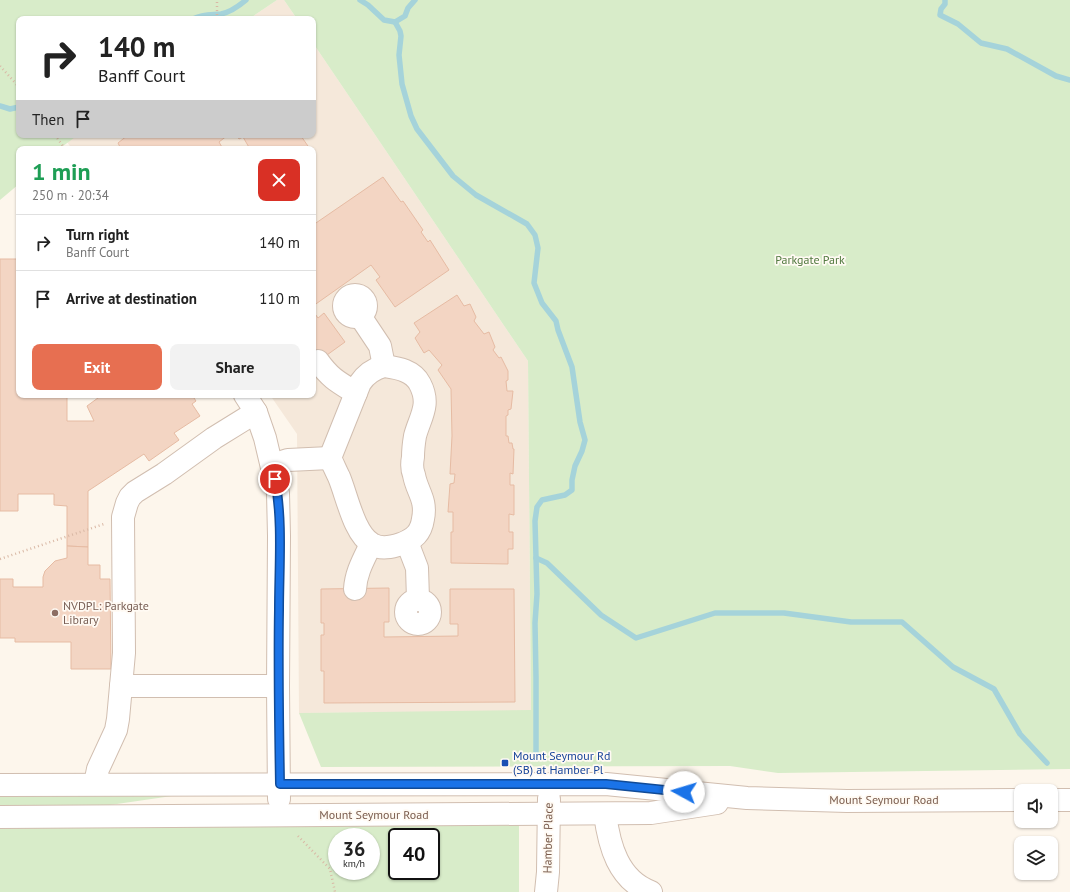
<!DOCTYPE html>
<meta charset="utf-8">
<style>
:root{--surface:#fff;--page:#f2f2f2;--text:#222;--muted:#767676;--line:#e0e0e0;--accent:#e76f51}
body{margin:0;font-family:"PT Sans",sans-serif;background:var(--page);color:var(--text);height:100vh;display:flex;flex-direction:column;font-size:15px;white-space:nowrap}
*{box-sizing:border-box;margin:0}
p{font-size:13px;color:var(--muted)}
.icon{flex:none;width:22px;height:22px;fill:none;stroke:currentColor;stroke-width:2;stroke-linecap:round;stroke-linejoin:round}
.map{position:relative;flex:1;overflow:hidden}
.sheet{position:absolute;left:16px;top:146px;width:300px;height:252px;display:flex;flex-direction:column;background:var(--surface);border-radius:8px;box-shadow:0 1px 3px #0004}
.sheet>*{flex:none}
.hud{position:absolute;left:16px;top:16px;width:300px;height:122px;border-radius:8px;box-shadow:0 1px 3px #0004;background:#fff;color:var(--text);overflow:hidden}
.fabs{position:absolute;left:1014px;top:784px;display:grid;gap:8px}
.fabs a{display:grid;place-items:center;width:44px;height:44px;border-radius:8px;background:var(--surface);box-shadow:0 1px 3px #0004;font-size:20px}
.speed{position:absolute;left:328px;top:828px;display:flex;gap:8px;font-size:20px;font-weight:700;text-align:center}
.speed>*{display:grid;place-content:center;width:52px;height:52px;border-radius:50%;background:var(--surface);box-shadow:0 1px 3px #0004;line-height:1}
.speed small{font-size:10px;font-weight:400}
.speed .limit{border:2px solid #111;border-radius:6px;background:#fff;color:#111}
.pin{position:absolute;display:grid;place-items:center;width:34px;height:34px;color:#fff;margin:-17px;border:2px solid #fff;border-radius:50%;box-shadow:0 1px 4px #0007}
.me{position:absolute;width:44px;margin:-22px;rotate:276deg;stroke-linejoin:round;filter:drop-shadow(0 0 3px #0008)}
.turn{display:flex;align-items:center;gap:14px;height:84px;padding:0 16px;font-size:18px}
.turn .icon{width:52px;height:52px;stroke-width:2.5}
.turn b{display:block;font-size:28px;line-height:34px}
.then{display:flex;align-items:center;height:38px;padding:0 16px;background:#0003;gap:8px;font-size:15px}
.round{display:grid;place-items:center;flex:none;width:42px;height:42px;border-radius:8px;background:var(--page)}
.head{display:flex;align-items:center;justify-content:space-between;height:68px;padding:0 16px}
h1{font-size:24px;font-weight:800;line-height:30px;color:#1e9e55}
.cta{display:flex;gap:8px;margin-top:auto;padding:8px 16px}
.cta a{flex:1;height:46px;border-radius:8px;background:var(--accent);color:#fff;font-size:16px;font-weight:800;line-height:46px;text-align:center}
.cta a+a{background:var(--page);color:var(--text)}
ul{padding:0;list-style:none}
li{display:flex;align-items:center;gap:12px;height:56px;padding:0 16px;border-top:1px solid var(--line)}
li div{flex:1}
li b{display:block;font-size:15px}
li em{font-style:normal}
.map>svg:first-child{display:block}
.residential{fill:#f5e8da}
.green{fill:#d8ecc9;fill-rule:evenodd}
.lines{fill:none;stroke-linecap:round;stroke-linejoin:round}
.stream{stroke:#a5d3da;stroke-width:5.5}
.building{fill:#f3d5c3;stroke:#e6bba3}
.minor-casing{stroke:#d1beb0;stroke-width:24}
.path{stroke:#d9b8a5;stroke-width:2.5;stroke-dasharray:1 3;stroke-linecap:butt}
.minor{stroke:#fff;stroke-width:22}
.route-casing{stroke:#114b97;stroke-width:10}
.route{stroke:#1a73e8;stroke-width:7}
.education-dot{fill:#8d6e63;stroke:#fffaf3;stroke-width:1.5}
.transit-dot{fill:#1a4fb4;stroke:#fffaf3;stroke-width:1.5}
.labels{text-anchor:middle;stroke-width:3.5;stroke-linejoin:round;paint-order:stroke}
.park-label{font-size:12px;fill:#537a41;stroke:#fffaf3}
.education-label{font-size:12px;fill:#785e54;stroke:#fffaf3;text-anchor:start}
.transit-label{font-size:12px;fill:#164399;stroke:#fffaf3;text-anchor:start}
.street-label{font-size:12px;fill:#7a5c4d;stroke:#fffaf3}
</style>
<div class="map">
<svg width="1070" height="892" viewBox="0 0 1070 892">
<rect width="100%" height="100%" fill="#fdf6ec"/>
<g class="residential">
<path d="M 277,0 L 284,0 L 297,19 L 249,19 Z"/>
<path d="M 313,43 L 528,361 L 531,711 L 299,713 L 297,434 L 270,395 L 313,395 L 313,149 L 72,149 L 67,142 L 78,135 L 313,135 Z"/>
</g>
<g class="green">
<path d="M 0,0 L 277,0 L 249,19 L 19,19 L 19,135 L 78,135 L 59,149 L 19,149 L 19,184 L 0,200 Z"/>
<path d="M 284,0 L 1070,0 L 1070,769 L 778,773 L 730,766 L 321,767 L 299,713 L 531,710 L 528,361 L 313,43 L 313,19 L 297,19 Z"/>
<path d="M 0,795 L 172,796 L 103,806 L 0,808 Z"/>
<path d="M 519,825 L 519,892 L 0,892 L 0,828 ZM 337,837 L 371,837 L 371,871 L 337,871 ZM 397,837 L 431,837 L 431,871 L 397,871 Z"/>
</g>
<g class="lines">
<g class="stream">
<path d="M 360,0 L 368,5 L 384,20 L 395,22 L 405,16 L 408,8 L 415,0"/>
<path d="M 945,0 L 945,4 L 941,9 L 940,15 L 958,24 L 981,43 L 1007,49 L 1056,76 L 1070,80"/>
<path d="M 193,19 C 203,14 211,15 221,14 C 231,12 239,6 246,0"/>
<path d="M 395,22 L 400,31 L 401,36 L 399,55 L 402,84 L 411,116 L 417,129 L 453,176 L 476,195 L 527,224 L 535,235 L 538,248 L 534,283 L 542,303 L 556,321 L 558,330 L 572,367 L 580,422 L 585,440 L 582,451 L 575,466 L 572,480 L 572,490 L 565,495 L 542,500 L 537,507 L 535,521 L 537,594 L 535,623 L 536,677 L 536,756"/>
<path d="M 0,106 L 10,109 L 19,107"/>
<path d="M 536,558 L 547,563 L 601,615 L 636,638 L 715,613 L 784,613 L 851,622 L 902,622 L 953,667 L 994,689 L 1020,734 L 1047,763"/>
</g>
</g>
<g class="building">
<path d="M 128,135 L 228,135 L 219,142 L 223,149 L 121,149 L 118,143 Z"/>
<path d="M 236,135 L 302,135 L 301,136 L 310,149 L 250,149 L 243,137 L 239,139 Z"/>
<path d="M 383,177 L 401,202 L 403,201 L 423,230 L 421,232 L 428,242 L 430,240 L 449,270 L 395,307 L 376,280 L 380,277 L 371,265 L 313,306 L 313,225 Z"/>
<path d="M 0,259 L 19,259 L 19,395 L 67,395 L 67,421 L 94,421 L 87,406 L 102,395 L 192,395 L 196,401 L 192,404 L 200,416 L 174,433 L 179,440 L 149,461 L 144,454 L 88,491 L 88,547 L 67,546 L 67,506 L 54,505 L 54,494 L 18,494 L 18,511 L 0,511 Z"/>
<path d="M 457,295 L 464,306 L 470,304 L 476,317 L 474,321 L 484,334 L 489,332 L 495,347 L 493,350 L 499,358 L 501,357 L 508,371 L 508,380 L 506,381 L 507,391 L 513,391 L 511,409 L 508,410 L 508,415 L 506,416 L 506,436 L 508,436 L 509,443 L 512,443 L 513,449 L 514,449 L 513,474 L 510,473 L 510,485 L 514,485 L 514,515 L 509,514 L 509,532 L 513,532 L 513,549 L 508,549 L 508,564 L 451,563 L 451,532 L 453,532 L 453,512 L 448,512 L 450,484 L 454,483 L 455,474 L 450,474 L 452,436 L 451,389 L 438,370 L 442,365 L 429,350 L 424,353 L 415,338 L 420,332 L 414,323 Z"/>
<path d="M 313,311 L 318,318 L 324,313 L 345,342 L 313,365 Z"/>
<path d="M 67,546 L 88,547 L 88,565 L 100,565 L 100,579 L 110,579 L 111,669 L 71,669 L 71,642 L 15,642 L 15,638 L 0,638 L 0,579 L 13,579 L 13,587 L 43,587 L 43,577 L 45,571 L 55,561 L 67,558 Z"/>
<path d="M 389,588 L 389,622 L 384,622 L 384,637 L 458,636 L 458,624 L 450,624 L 450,589 L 514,589 L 515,702 L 324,703 L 324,671 L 321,671 L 321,635 L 324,635 L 324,623 L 321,623 L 321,589 Z"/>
</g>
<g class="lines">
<defs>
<g id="minor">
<circle cx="355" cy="306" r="11"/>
<path d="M 360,316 L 380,346 L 384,366"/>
<path d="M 318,361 C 330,378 338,382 356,393"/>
<path d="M 384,366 C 397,368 413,370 420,384 C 431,405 420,417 415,436 C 414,442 413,450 413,457 C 412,462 412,470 414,475 C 417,492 427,499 423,519 C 421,533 414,539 401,544 C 392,547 381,550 372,544 C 354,534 347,496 339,477 C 336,471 333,464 330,458 L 360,383 C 366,374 373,369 384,366 Z"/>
<path d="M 245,395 L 256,412 L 265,438 L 278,493 L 279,536 L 278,686 L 279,799"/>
<path d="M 272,465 L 288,460 L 330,458"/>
<path d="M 407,542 L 417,568 L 418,599"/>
<path d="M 355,589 C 356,572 364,559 371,544"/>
<circle cx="418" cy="612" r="12"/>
<path d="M 121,686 L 278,686"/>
<path d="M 95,784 L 98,769 L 116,730 L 118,719 L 124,653 L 123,517 L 127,503 L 130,497 L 135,492 L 164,474 L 214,438 L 256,412"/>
<path d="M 0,785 L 606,784 L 747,798 L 847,801 L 1021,800"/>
<path d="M 1051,800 L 1070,800"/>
<path d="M 605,814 C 609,845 618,880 651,892"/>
<path d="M 0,817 L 651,813 L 717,803"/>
<path d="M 546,892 L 548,872 L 549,799"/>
</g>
</defs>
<use href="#minor" class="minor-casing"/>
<g class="path">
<path d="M 217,19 L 217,0"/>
<path d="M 0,66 L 19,87"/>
<path d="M 55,135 L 65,149"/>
<path d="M 0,559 L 104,524"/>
<path d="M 298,836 L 330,869 L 335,892"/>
</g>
<use href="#minor" class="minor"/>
</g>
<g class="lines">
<defs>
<path id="route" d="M 275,479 C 283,521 279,567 279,610 C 278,668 279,726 280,784 L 606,784 L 684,792"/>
</defs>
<use href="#route" class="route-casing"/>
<use href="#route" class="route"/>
</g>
<circle class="education-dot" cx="55" cy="613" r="4"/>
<rect class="transit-dot" x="501" y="759" width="8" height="8" rx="2"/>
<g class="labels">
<g class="park-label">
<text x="810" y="264">Parkgate Park</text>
</g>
<g class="education-label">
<text x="63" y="610">NVDPL: Parkgate<tspan x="63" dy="14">Library</tspan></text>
</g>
<g class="transit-label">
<text x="513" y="760">Mount Seymour Rd<tspan x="513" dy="14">(SB) at Hamber Pl</tspan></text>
</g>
<g class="street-label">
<text x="884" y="804">Mount Seymour Road</text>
<text x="374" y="819">Mount Seymour Road</text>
<text transform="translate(548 838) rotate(-89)" y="4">Hamber Place</text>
</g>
</g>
</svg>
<div class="fabs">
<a><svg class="icon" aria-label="sound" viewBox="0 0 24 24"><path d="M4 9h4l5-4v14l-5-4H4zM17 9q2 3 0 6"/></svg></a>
<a><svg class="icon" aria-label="layers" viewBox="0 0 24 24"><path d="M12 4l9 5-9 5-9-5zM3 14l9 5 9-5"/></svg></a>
</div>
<div class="speed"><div>36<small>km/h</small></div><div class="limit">40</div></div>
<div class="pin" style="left:275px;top:479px;background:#d93025"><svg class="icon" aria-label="arrive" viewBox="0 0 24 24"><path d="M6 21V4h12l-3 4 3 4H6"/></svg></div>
<svg class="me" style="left:684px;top:792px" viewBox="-20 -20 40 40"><circle r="19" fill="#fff"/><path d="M0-13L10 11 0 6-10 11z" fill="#1a73e8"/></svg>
<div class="hud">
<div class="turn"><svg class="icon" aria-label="right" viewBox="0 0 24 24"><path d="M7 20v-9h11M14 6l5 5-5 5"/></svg><div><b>140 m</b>Banff Court</div></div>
<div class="then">Then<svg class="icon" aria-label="arrive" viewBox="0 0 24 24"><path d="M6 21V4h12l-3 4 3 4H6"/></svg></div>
</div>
<section class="sheet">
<div class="head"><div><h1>1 min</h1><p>250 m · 20:34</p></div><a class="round" style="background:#d93025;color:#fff"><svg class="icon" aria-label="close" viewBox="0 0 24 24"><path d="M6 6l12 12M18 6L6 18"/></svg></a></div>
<ul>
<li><svg class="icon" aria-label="right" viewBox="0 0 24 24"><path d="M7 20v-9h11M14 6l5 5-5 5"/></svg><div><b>Turn right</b><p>Banff Court</p></div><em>140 m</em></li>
<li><svg class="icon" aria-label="arrive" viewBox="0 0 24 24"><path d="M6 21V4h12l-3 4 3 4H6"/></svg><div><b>Arrive at destination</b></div><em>110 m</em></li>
</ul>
<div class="cta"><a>Exit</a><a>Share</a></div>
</section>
</div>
